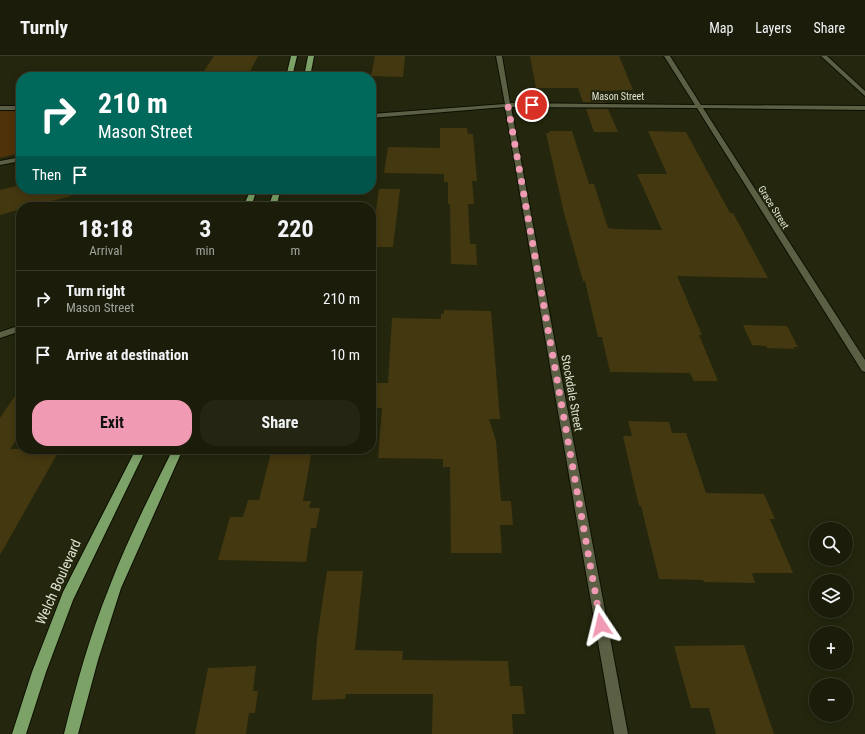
<!DOCTYPE html>
<meta charset="utf-8">
<style>
:root{--surface:#1b1d0a;--page:#242613;--text:#f1f3f6;--muted:#a0a29c;--line:#393b2b;--accent:#f19ab4}
body{margin:0;font-family:"Roboto Condensed",sans-serif;background:var(--page);color:var(--text);height:100vh;display:flex;flex-direction:column;font-size:15px;white-space:nowrap}
*{box-sizing:border-box;margin:0}
p{font-size:13px;color:var(--muted)}
.icon{flex:none;width:22px;height:22px;fill:none;stroke:currentColor;stroke-width:2;stroke-linecap:round;stroke-linejoin:round}
.map{position:relative;flex:1;overflow:hidden}
.side{position:absolute;left:16px;top:146px;width:360px;height:252px;display:flex;flex-direction:column;background:var(--surface);border-radius:16px;box-shadow:0 2px 10px #0003,0 0 0 1px var(--line)}
.side>*{flex:none}
.hud{position:absolute;left:16px;top:16px;width:360px;height:122px;border-radius:16px;box-shadow:0 2px 10px #0003,0 0 0 1px var(--line);background:#00695c;color:#fff;overflow:hidden}
.tools{position:absolute;left:809px;top:466px;display:grid;gap:8px}
.tools a{display:grid;place-items:center;width:44px;height:44px;border-radius:50%;background:var(--surface);box-shadow:0 2px 10px #0003,0 0 0 1px var(--line);font-size:20px}
.pin{position:absolute;display:grid;place-items:center;width:34px;height:34px;color:#fff;margin:-17px;border:2px solid #fff;border-radius:50%;box-shadow:0 1px 4px #0007}
.me{position:absolute;width:44px;margin:-22px;rotate:350deg;stroke-linejoin:round;filter:drop-shadow(0 0 3px #0008)}
.turn{display:flex;align-items:center;gap:14px;height:84px;padding:0 16px;font-size:18px}
.turn .icon{width:52px;height:52px;stroke-width:2.5}
.turn b{display:block;font-size:28px;line-height:34px}
.then{display:flex;align-items:center;height:38px;padding:0 16px;background:#0003;gap:8px;font-size:15px}
.eta{display:flex;justify-content:space-evenly;align-items:center;height:68px;text-align:center}
.eta b{font-size:24px;font-weight:700;line-height:28px}
.primary-button{display:flex;gap:8px;margin-top:auto;padding:8px 16px}
.primary-button a{flex:1;height:46px;border-radius:16px;background:var(--accent);color:#111;font-size:16px;font-weight:700;line-height:46px;text-align:center}
.primary-button a+a{background:var(--page);color:var(--text)}
ul{padding:0;list-style:none}
li{display:flex;align-items:center;gap:12px;height:56px;padding:0 16px;border-top:1px solid var(--line)}
li div{flex:1}
li b{display:block;font-size:15px}
li em{font-style:normal}
header{display:flex;align-items:center;gap:24px;box-sizing:border-box;height:56px;padding:0 20px;background:var(--surface);border-bottom:1px solid var(--line)}
header strong{font-size:19px}
nav{display:flex;gap:22px;margin-inline-start:auto;font-size:14px}
.map>svg:first-child{display:block}
.green{fill:#50320a}
.building{fill:#443810}
.lines{fill:none;stroke-linecap:round;stroke-linejoin:round}
.minor-casing{stroke:#0d0f00;stroke-width:2}
.major-casing{stroke:#0d0f00;stroke-width:2}
.minor{fill:#5b5f43;fill-rule:evenodd}
.major{fill:#7da268;fill-rule:evenodd}
.route{stroke:#f19ab4;stroke-width:7;stroke-dasharray:0 12.6}
.labels{text-anchor:middle;stroke-width:4;stroke-linejoin:round;paint-order:stroke}
.far-street-label{font-size:10px;fill:#dfe2d2;stroke:#24270d}
.street-label{font-size:12px;fill:#dfe2d2;stroke:#24270d}
.near-street-label{font-size:14px;fill:#dfe2d2;stroke:#24270d}
</style>
<header>
<strong>Turnly</strong>
<nav><a>Map</a><a>Layers</a><a>Share</a></nav>
</header>
<div class="map">
<svg width="865" height="678" viewBox="0 0 865 678">
<rect width="100%" height="100%" fill="#24270d"/>
<path class="green" d="M 0,54 L 21,55 L 21,97 L 0,102 Z"/>
<g class="building">
<path d="M 214,0 L 258,0 L 247,21 L 200,21 Z"/>
<path d="M 375,0 L 405,0 L 403,21 L 371,20 Z"/>
<path d="M 530,0 L 619,0 L 633,34 L 600,35 L 605,47 L 583,46 L 578,32 L 536,32 Z"/>
<path d="M 586,53 L 608,53 L 618,76 L 594,76 Z"/>
<path d="M 440,72 L 467,72 L 468,78 L 473,78 L 477,125 L 472,125 L 474,148 L 468,148 L 470,188 L 476,188 L 477,209 L 451,208 L 450,148 L 448,148 L 448,126 L 444,126 L 444,118 L 384,117 L 388,91 L 440,92 Z"/>
<path d="M 549,75 L 572,75 L 589,128 L 594,128 L 608,172 L 614,173 L 662,174 L 637,118 L 667,118 L 648,75 L 686,76 L 730,157 L 733,157 L 768,222 L 677,220 L 702,279 L 699,279 L 718,325 L 694,325 L 690,317 L 610,316 L 602,281 L 598,281 L 585,225 L 583,225 L 564,157 L 546,77 L 550,77 Z"/>
<path d="M 21,129 L 21,133 L 70,133 L 71,140 L 30,151 L 21,151 L 21,153 L 0,159 L 0,134 Z"/>
<path d="M 379,133 L 400,133 L 393,191 L 371,191 Z"/>
<path d="M 444,254 L 491,255 L 500,363 L 489,363 L 496,385 L 501,445 L 511,445 L 513,469 L 500,469 L 502,497 L 451,497 L 450,411 L 443,411 L 443,403 L 378,402 L 382,352 L 371,352 L 371,327 L 388,327 L 392,262 L 441,263 L 441,258 L 444,258 Z"/>
<path d="M 743,269 L 787,270 L 798,291 L 793,291 L 795,293 L 767,292 L 766,290 L 752,289 Z"/>
<path d="M 21,331 L 21,376 L 10,393 L 60,393 L 0,499 L 0,362 Z"/>
<path d="M 628,365 L 669,366 L 672,377 L 686,377 L 706,437 L 764,438 L 775,463 L 770,463 L 793,517 L 752,517 L 755,527 L 704,526 L 703,524 L 659,523 L 641,450 L 639,450 L 623,380 L 632,380 Z"/>
<path d="M 272,393 L 312,393 L 303,445 L 311,445 L 309,452 L 320,452 L 316,472 L 311,472 L 306,506 L 218,504 L 230,461 L 243,461 L 248,444 L 259,444 Z"/>
<path d="M 327,515 L 363,515 L 355,594 L 403,595 L 402,604 L 508,605 L 510,630 L 522,630 L 525,658 L 512,658 L 513,678 L 432,678 L 433,638 L 346,638 L 345,643 L 312,644 L 317,583 Z"/>
<path d="M 744,589 L 774,678 L 716,678 L 709,652 L 691,652 L 674,590 Z"/>
<path d="M 256,610 L 253,635 L 258,635 L 255,657 L 249,657 L 246,678 L 195,678 L 208,612 Z"/>
</g>
<g class="lines">
<defs>
<g id="minor">
<path d="M 496,0 L 502,0 L 510,47 L 695,49 L 664,0 L 670,0 L 701,49 L 865,50 L 865,54 L 703,52 L 865,304 L 865,316 L 862,315 L 697,52 L 511,51 L 628,678 L 614,678 L 505,51 L 371,62 L 371,58 L 505,48 Z"/>
<path d="M 821,0 L 827,0 L 865,35 L 865,40 Z"/>
<rect x="0" y="50" width="21" height="4"/>
<path d="M 21,101 L 21,105 L 0,109 L 0,105 Z"/>
<path d="M 21,269 L 21,275 L 0,282 L 0,276 Z"/>
</g>
<g id="major">
<path d="M 291,0 L 297,0 L 292,21 L 286,21 Z"/>
<path d="M 308,0 L 314,0 L 310,21 L 304,21 Z"/>
<path d="M 251,133 L 257,133 L 251,151 L 243,151 Z"/>
<path d="M 275,133 L 281,133 L 276,151 L 268,151 Z"/>
<path d="M 136,393 L 146,393 L 73,544 L 46,616 L 26,678 L 12,678 L 32,616 L 63,536 Z"/>
<path d="M 173,393 L 183,393 L 121,532 L 98,604 L 78,678 L 64,678 C 76,629 90,579 109,532 C 127,485 150,439 173,393 Z"/>
</g>
</defs>
<use href="#minor" class="minor-casing"/>
<use href="#major" class="major-casing"/>
<use href="#minor" class="minor"/>
<use href="#major" class="major"/>
</g>
<g class="lines">
<path class="route" d="M 532,49 L 508,50 L 601,569"/>
</g>
<g class="labels">
<g class="far-street-label">
<text x="618" y="44">Mason Street</text>
<text transform="translate(774 151) rotate(58)" y="4">Grace Street</text>
</g>
<g class="street-label">
<text transform="translate(572 337) rotate(80)" y="4">Stockdale Street</text>
</g>
<g class="near-street-label">
<text transform="translate(58 526) rotate(-66)" y="5">Welch Boulevard</text>
</g>
</g>
</svg>
<div class="tools">
<a><svg class="icon" aria-label="search" viewBox="0 0 24 24"><circle cx="10" cy="10" r="6"/><path d="M15 15l6 6"/></svg></a>
<a><svg class="icon" aria-label="layers" viewBox="0 0 24 24"><path d="M12 4l9 5-9 5-9-5zM3 14l9 5 9-5"/></svg></a>
<a>+</a>
<a>−</a>
</div>
<div class="pin" style="left:532px;top:49px;background:#d93025"><svg class="icon" aria-label="arrive" viewBox="0 0 24 24"><path d="M6 21V4h12l-3 4 3 4H6"/></svg></div>
<svg class="me" style="left:601px;top:569px" viewBox="-20 -20 40 40"><path d="M0-17L14 15 0 8-14 15z" fill="#f19ab4" stroke="#fff" stroke-width="4"/></svg>
<div class="hud">
<div class="turn"><svg class="icon" aria-label="right" viewBox="0 0 24 24"><path d="M7 20v-9h11M14 6l5 5-5 5"/></svg><div><b>210 m</b>Mason Street</div></div>
<div class="then">Then<svg class="icon" aria-label="arrive" viewBox="0 0 24 24"><path d="M6 21V4h12l-3 4 3 4H6"/></svg></div>
</div>
<section class="side">
<div class="eta">
<div><b>18:18</b><p>Arrival</p></div>
<div><b>3</b><p>min</p></div>
<div><b>220</b><p>m</p></div>
</div>
<ul>
<li><svg class="icon" aria-label="right" viewBox="0 0 24 24"><path d="M7 20v-9h11M14 6l5 5-5 5"/></svg><div><b>Turn right</b><p>Mason Street</p></div><em>210 m</em></li>
<li><svg class="icon" aria-label="arrive" viewBox="0 0 24 24"><path d="M6 21V4h12l-3 4 3 4H6"/></svg><div><b>Arrive at destination</b></div><em>10 m</em></li>
</ul>
<div class="primary-button"><a>Exit</a><a>Share</a></div>
</section>
</div>
